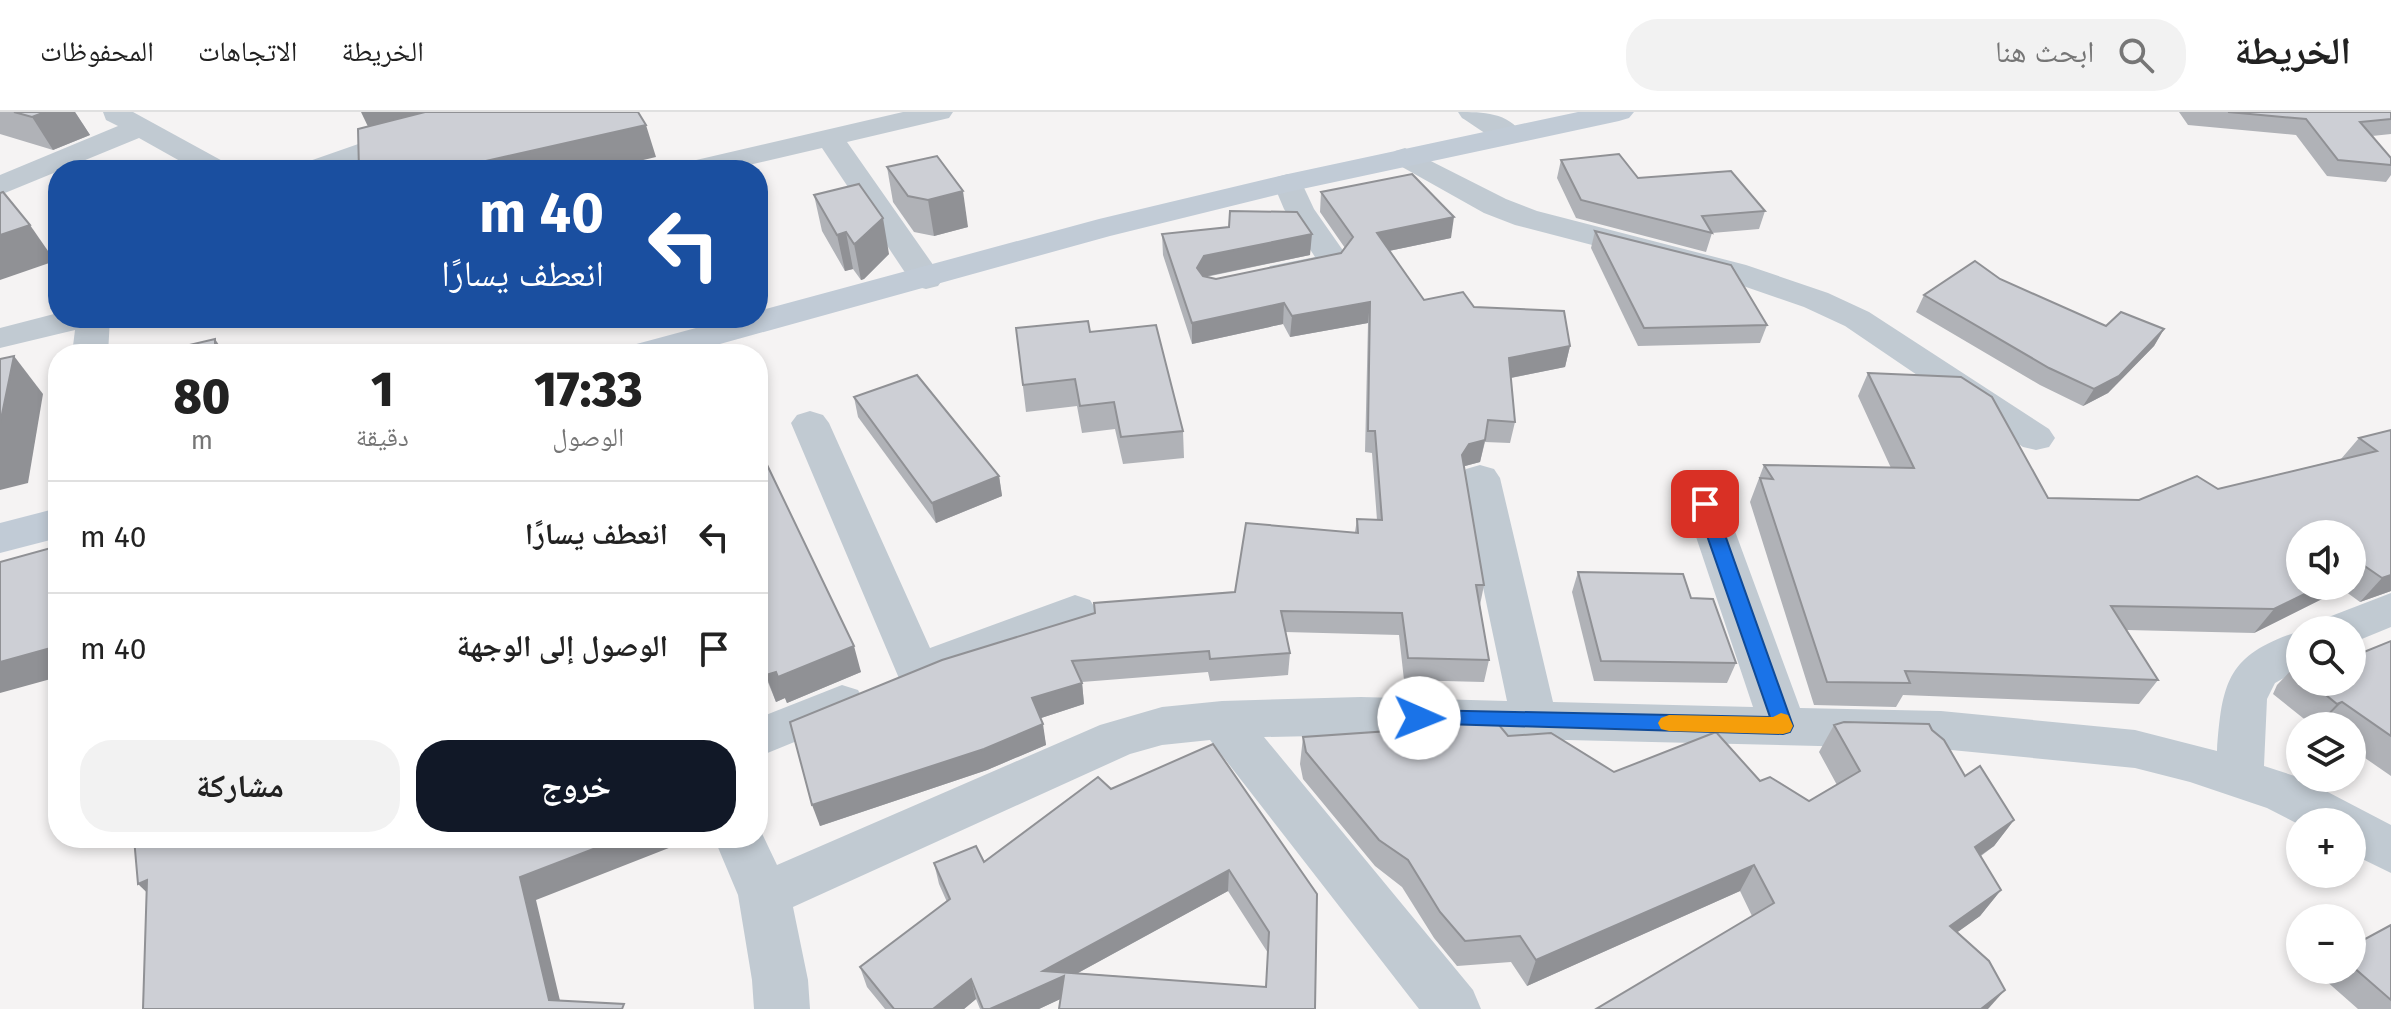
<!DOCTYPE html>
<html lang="ar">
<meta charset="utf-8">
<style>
:root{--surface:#fff;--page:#f2f2f2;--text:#222;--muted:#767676;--line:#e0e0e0;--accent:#111827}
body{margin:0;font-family:"Fira Sans","Noto Naskh Arabic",sans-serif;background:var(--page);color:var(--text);direction:rtl;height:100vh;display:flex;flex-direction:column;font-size:30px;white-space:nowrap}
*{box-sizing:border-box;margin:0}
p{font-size:26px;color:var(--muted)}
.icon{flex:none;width:44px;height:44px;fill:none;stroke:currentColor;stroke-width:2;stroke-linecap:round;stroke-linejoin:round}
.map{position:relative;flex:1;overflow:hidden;direction:ltr}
.panel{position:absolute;left:48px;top:232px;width:720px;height:504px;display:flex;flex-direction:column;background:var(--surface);border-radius:32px;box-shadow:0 4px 12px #0003;direction:rtl}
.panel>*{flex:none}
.guide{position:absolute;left:48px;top:48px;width:720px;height:168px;border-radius:32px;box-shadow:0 4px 12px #0003;direction:rtl;background:#1a4fa0;color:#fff;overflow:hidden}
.fabs{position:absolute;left:2286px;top:408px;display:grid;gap:16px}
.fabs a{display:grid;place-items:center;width:80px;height:80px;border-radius:50%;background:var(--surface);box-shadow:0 4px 12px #0003;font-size:40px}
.pin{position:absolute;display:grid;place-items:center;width:68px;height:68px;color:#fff;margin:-34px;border-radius:16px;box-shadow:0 4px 12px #0006}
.me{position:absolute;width:88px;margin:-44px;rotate:91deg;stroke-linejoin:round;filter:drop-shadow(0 0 6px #0008)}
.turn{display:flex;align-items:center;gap:28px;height:168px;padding:0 32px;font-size:36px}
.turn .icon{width:104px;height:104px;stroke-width:2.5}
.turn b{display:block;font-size:56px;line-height:68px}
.eta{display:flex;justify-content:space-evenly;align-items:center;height:136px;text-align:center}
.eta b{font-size:48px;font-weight:800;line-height:56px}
.primary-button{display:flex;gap:16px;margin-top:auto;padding:16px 32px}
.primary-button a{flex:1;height:92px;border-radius:32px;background:var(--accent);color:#fff;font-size:32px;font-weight:800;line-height:92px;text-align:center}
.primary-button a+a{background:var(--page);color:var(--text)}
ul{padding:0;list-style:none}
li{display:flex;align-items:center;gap:24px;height:112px;padding:0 32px;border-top:2px solid var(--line)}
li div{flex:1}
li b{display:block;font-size:30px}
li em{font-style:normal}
header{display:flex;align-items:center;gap:48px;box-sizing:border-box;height:112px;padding:0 40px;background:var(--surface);border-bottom:2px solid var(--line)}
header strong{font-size:38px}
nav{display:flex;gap:44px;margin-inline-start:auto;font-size:28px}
.search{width:560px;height:72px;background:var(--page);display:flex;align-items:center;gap:20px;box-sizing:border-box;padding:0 28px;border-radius:32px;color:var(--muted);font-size:30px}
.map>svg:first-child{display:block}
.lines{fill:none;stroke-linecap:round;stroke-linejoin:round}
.street{fill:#c1cad2;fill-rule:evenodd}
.secondary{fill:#c1cbd6;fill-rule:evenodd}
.wall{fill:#b0b2b7;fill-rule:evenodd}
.shaded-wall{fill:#909195}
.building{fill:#cdcfd5;stroke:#909195;stroke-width:2;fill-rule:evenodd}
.route{fill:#1a73e8;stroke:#114b97;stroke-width:2}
.slow{fill:#f59e0b}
</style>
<header>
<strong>الخريطة</strong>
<div class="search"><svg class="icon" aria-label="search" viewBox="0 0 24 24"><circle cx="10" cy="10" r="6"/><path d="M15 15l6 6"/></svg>ابحث هنا</div>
<nav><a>الخريطة</a><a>الاتجاهات</a><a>المحفوظات</a></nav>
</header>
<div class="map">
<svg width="2391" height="897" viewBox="0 0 2391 897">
<rect width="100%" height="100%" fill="#f5f3f3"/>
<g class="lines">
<g class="street">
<path d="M 103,0 L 133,0 L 228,52 L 233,58 L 196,58 L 139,26 L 0,83 L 0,63 L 118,14 L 106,8 Z"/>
<path d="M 482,0 L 529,0 L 525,6 L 384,42 L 339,58 L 296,58 L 301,52 L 364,30 Z"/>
<path d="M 903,0 L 953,0 L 949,6 L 847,30 L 943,167 L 938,174 L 926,177 L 914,174 L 822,36 L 727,58 L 674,58 L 679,52 Z"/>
<path d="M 1458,0 C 1483,0 1508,0 1523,23 L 1519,29 C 1498,34 1480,17 1462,6 Z"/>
<path d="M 1405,36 L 1506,87 L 1537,99 L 1746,153 L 1828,181 L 1869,200 L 2049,317 L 2055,326 L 2049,335 L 2036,338 L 2023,335 L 1845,214 L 1804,195 L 1723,167 L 1515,113 L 1484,101 L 1395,51 L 1390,45 L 1395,39 Z"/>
<path d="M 1288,62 L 1299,65 L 1314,97 L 1349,147 C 1336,166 1292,173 1270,168 L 1266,161 L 1270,154 L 1315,145 L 1284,97 L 1273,71 L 1277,65 Z"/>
<path d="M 58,201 L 58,206 L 110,206 L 108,242 L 72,242 L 75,218 L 0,236 L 0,216 Z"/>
<path d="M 810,299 L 823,303 L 829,311 L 930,536 L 1075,483 L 1090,488 L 1097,499 L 1090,510 L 934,571 L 918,576 L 901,571 L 791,311 L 797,303 Z"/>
<path d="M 1480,353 L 1494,357 L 1500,366 L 1553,590 L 1753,595 L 1685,392 L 1691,382 L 1705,378 L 1719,382 L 1725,392 L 1800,596 L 1941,599 L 2135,618 L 2217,639 C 2222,569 2228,542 2300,519 L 2300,557 L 2275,571 L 2267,587 L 2264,654 L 2301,666 L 2391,713 L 2391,761 L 2352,742 L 2352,710 L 2300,710 L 2300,713 L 2267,696 L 2190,670 L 2135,656 L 1941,637 L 1361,623 L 1264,625 L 1473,878 L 1481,897 L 1419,897 L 1210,628 L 1162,633 L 1130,642 L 793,795 L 808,868 L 810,897 L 754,897 L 752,868 L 738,783 L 714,726 L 758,726 L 758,713 L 777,753 L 1100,613 L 1162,595 L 1222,589 L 1361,585 L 1507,589 L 1460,366 L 1466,357 Z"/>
<path d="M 2391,481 L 2391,515 L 2352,531 L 2352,518 L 2320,518 L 2326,506 Z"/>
<path d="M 842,573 L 858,578 L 865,591 L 858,604 L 758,645 L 758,606 Z"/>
</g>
<g class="secondary">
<path d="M 1578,0 L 1634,0 L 1629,6 L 1619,9 L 1288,80 L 1110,124 L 684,242 L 623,242 L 629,234 L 733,206 L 758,206 L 758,199 L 1099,107 L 1288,62 Z"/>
<path d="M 58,396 L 58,426 L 0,441 L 0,411 Z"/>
</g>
</g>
<g class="wall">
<path d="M 0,0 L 75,0 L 90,23 L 53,38 L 0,22 Z"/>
<path d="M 2179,0 L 2391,0 L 2391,22 L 2372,24 L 2391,46 L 2391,63 L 2386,70 L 2327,64 L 2296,23 L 2188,13 Z"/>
<path d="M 1561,48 L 1638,66 L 1765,99 L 1759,117 L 1712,121 L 1706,140 L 1576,106 L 1557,66 Z"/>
<path d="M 887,55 L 968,115 L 934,124 L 914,120 L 893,90 Z"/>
<path d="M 1321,80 L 1451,126 L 1389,139 L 1424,188 L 1474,195 L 1570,234 L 1565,255 L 1511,266 L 1515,310 L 1510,331 L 1485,330 L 1480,350 L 1465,354 L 1464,356 L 1484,473 L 1480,493 L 1489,548 L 1484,570 L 1404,568 L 1399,523 L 1285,520 L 1290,541 L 1288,563 L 1210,569 L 1208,560 L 1082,570 L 1084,592 L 1041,606 L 1046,633 L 987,658 L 820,714 L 790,610 L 1235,480 L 1355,420 L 1357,407 L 1377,408 L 1372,341 L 1365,340 L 1368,211 L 1290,225 L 1283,212 L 1192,232 L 1163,143 L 1162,122 L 1310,143 L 1206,165 L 1216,167 L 1341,141 L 1345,136 L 1320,100 Z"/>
<path d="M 814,83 L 889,142 L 864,167 L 861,168 L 853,157 L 845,159 L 822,119 Z"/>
<path d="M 1595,119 L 1767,213 L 1760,231 L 1638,234 L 1591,136 Z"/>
<path d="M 2000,167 L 2106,214 L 2164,217 L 2154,234 L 2108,281 L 2083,294 L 2040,273 L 1916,200 L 1924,183 Z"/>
<path d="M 1016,216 L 1090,220 L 1183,319 L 1184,346 L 1123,352 L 1115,317 L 1082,321 L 1077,294 L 1026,300 Z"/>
<path d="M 1868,261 L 2048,386 L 2139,388 L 2218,377 L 2341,347 L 2359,326 L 2391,318 L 2391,479 L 2360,490 L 2342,477 L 2254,521 L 2127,518 L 2158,568 L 2139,592 L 1903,583 L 1896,595 L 1814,593 L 1750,390 L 1764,353 L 1891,356 L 1858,284 ZM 2352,422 L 2352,474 L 2300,474 Z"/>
<path d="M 854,285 L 999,364 L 1002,384 L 936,411 L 858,305 Z"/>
<path d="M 758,334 L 861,560 L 787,591 L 785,586 L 776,590 L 758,546 Z"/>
<path d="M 1578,460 L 1691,486 L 1736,551 L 1727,571 L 1594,569 L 1572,480 Z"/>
<path d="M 2391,529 L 2391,664 L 2352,637 L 2352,614 L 2313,614 L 2273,582 L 2277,573 L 2300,549 L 2300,570 L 2352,570 L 2359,542 Z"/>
<path d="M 1415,605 L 1508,624 L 1614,660 L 1760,669 L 1809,689 L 1837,673 L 1819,640 L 1834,613 L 1932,618 L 1965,664 L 2014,708 L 1994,734 L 1981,744 L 2001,778 L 1980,804 L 1957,820 L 1752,804 L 1740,779 L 1527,874 L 1511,850 L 1457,854 L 1434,826 L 1402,775 L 1375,754 L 1303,667 L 1300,652 L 1303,625 L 1412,617 Z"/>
<path d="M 1213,632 L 1315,897 L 1060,887 L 1039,897 L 980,897 L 976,887 L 964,897 L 885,897 L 867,875 L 860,855 L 947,790 L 939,772 L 934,751 L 984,750 L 1111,677 ZM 1228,779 L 1268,841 L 1266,875 L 1078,861 Z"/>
<path d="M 2391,813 L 2391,897 L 2358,897 L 2316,860 L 2318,858 L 2352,858 L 2352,834 Z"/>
</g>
<g class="shaded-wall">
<path d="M 45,0 L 75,0 L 90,23 L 53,38 L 32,5 Z"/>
<path d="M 361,0 L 470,0 L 373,25 Z"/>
<path d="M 646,13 L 656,45 L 601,58 L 446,58 Z"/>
<path d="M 963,79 L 968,115 L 934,124 L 928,88 Z"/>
<path d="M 1454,105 L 1451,126 L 1374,142 L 1377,121 Z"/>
<path d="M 883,106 L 889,142 L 864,167 L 861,168 L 854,132 Z"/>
<path d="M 30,113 L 55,149 L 0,168 L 0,123 Z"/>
<path d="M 846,120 L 853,157 L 845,159 L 837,123 Z"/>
<path d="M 1312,122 L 1310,143 L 1203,165 L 1197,156 L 1204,144 Z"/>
<path d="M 1370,190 L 1368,211 L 1290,225 L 1292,204 Z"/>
<path d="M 1284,191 L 1283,212 L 1192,232 L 1192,211 Z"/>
<path d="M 2164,217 L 2154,234 L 2108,281 L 2083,294 L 2094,277 Z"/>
<path d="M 215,227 L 225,242 L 215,242 Z"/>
<path d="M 1570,234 L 1565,255 L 1505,267 L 1509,246 Z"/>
<path d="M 14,244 L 43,282 L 28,371 L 0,378 L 0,312 Z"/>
<path d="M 1485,328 L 1480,350 L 1465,354 L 1458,364 L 1462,343 L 1469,332 Z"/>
<path d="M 999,364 L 1002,384 L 936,411 L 932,391 Z"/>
<path d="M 2363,453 L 2352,466 L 2352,459 Z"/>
<path d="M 2391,463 L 2391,479 L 2360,490 L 2382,466 Z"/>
<path d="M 2321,474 L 2345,474 L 2342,477 L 2254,521 L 2274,497 Z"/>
<path d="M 58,534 L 58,565 L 0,581 L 0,550 Z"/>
<path d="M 854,534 L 861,560 L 787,591 L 785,586 L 776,590 L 766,563 Z"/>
<path d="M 1082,571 L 1084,592 L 1035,608 L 1032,586 Z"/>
<path d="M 2342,590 L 2319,613 L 2316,614 L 2337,592 Z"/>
<path d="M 1043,612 L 1046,633 L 987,658 L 820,714 L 812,693 Z"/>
<path d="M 2014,708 L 1994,734 L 1955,761 L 1975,735 Z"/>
<path d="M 622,726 L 677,726 L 679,732 L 536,788 L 562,897 L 549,888 L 520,765 Z"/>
<path d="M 1754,753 L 1740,779 L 1527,874 L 1536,848 Z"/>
<path d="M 1229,758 L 1228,779 L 1065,868 L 1067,884 L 1039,897 L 990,897 L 1043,859 Z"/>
<path d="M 147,768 L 162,795 L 138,772 Z"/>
<path d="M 2001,778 L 1980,804 L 1930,840 L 1950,814 Z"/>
<path d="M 971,867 L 976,887 L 964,897 L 933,897 Z"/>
<path d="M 2005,878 L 1988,897 L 1981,897 Z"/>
</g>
<g class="building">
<path d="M 14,0 L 45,0 L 32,5 Z"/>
<path d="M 425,0 L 638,0 L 646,13 L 446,58 L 359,58 L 358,17 Z"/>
<path d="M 2228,0 L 2391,0 L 2391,7 L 2360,10 L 2391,46 L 2391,53 L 2338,48 L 2306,7 Z"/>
<path d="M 1619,42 L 1638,66 L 1731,59 L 1765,99 L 1702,104 L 1712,121 L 1581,88 L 1561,48 Z"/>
<path d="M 937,44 L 963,79 L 928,88 L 908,84 L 887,55 Z"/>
<path d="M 1412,62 L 1454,105 L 1377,121 L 1424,188 L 1463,180 L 1474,195 L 1564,199 L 1570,234 L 1509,246 L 1515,310 L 1488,308 L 1485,328 L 1469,332 L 1462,343 L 1484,473 L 1476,473 L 1489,548 L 1408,546 L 1402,501 L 1281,499 L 1290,541 L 1210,547 L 1209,539 L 1072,549 L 1082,571 L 1032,586 L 1043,612 L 984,637 L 812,693 L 790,610 L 942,548 L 1095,501 L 1094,491 L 1235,480 L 1246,411 L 1358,421 L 1357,407 L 1382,408 L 1375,319 L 1368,319 L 1370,190 L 1292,204 L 1284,191 L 1192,211 L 1162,122 L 1229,115 L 1230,99 L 1297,100 L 1312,122 L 1204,144 L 1197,156 L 1203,164 L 1216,167 L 1341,141 L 1353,125 L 1321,80 Z"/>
<path d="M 859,72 L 883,106 L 856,131 L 854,132 L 846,120 L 837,123 L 814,83 Z"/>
<path d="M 3,80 L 30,113 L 0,123 L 0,81 Z"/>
<path d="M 1595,119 L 1731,153 L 1767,213 L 1644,216 Z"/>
<path d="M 1975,149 L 2000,167 L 2106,214 L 2121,200 L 2164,217 L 2119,264 L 2094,277 L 2049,256 L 1924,183 Z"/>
<path d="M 1088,209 L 1090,220 L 1156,213 L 1183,319 L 1121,325 L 1114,290 L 1080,294 L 1075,267 L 1023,273 L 1016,216 Z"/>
<path d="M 215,227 L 215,242 L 151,242 Z"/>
<path d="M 14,244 L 0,312 L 0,247 Z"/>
<path d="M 1868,261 L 1961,265 L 1992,285 L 2048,386 L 2139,388 L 2197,364 L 2218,377 L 2377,339 L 2359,326 L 2391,318 L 2391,463 L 2382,466 L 2363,453 L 2352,459 L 2352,422 L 2300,422 L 2300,474 L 2321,474 L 2274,497 L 2111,494 L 2158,568 L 1905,559 L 1910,571 L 1827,570 L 1760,366 L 1773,367 L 1764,353 L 1914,356 Z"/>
<path d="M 917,263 L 999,364 L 932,391 L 854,285 Z"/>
<path d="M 758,334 L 854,534 L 778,565 L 776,560 L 766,563 L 758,543 Z"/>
<path d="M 58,434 L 58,534 L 0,550 L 0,450 Z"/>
<path d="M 1578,460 L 1683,462 L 1691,486 L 1713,487 L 1736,551 L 1601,549 Z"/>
<path d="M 2391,529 L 2391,624 L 2342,590 L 2337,592 L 2310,570 L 2352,570 L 2352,537 L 2359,542 Z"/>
<path d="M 2300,549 L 2300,562 L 2294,558 Z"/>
<path d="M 1428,600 L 1490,602 L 1508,624 L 1551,621 L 1614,660 L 1716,620 L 1760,669 L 1770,665 L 1809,689 L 1860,659 L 1834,613 L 1844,610 L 1929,612 L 1932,618 L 1944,628 L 1965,664 L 1980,654 L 2014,708 L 1975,735 L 2001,778 L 1950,814 L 1989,849 L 2005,878 L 1981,897 L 1596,897 L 1774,791 L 1754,753 L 1536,848 L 1520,824 L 1465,829 L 1440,800 L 1408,748 L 1379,728 L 1306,640 L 1303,625 L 1418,617 L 1415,605 Z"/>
<path d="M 1213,632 L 1317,782 L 1315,897 L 1059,897 L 1064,864 L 990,897 L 983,897 L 971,867 L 933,897 L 894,897 L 860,855 L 950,787 L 934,751 L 976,734 L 984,750 L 1098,665 L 1111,677 ZM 1229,758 L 1269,820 L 1266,875 L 1043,859 Z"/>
<path d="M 134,726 L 622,726 L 520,765 L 549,888 L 624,892 L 622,897 L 143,897 L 147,768 L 138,772 Z"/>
<path d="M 2391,813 L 2391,888 L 2352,854 L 2352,834 Z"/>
</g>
<path class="route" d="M 1705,386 L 1714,392 L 1793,614 L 1790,620 L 1783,622 L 1411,611 L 1408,606 L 1411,600 L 1419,598 L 1770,605 L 1696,392 Z"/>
<path class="slow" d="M 1781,601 L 1788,603 L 1793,614 L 1790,620 L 1783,622 L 1669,619 L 1661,617 L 1658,611 L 1661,606 L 1669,603 L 1773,605 Z"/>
</svg>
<div class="fabs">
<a><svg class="icon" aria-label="sound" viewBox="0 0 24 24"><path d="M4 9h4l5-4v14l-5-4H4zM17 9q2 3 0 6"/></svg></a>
<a><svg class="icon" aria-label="search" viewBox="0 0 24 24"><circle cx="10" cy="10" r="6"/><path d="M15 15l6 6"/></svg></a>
<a><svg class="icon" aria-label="layers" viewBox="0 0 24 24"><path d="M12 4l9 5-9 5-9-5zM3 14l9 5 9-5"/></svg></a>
<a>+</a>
<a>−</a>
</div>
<div class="pin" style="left:1705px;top:392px;background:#d93025"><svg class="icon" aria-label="arrive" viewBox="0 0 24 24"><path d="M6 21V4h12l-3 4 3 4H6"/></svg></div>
<svg class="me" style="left:1419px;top:606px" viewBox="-20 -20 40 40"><circle r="19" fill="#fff"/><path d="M0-13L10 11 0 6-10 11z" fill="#1a73e8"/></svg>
<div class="guide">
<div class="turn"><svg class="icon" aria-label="left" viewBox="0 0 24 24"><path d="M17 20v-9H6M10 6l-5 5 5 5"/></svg><div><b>40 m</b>انعطف يسارًا</div></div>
</div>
<section class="panel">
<div class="eta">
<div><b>17:33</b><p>الوصول</p></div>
<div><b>1</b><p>دقيقة</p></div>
<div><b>80</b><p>m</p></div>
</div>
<ul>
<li><svg class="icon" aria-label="left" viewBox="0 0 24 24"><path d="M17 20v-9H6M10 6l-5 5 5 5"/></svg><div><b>انعطف يسارًا</b></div><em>40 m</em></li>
<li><svg class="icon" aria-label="arrive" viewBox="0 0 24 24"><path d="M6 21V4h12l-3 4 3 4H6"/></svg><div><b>الوصول إلى الوجهة</b></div><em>40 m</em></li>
</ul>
<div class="primary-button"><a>خروج</a><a>مشاركة</a></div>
</section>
</div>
